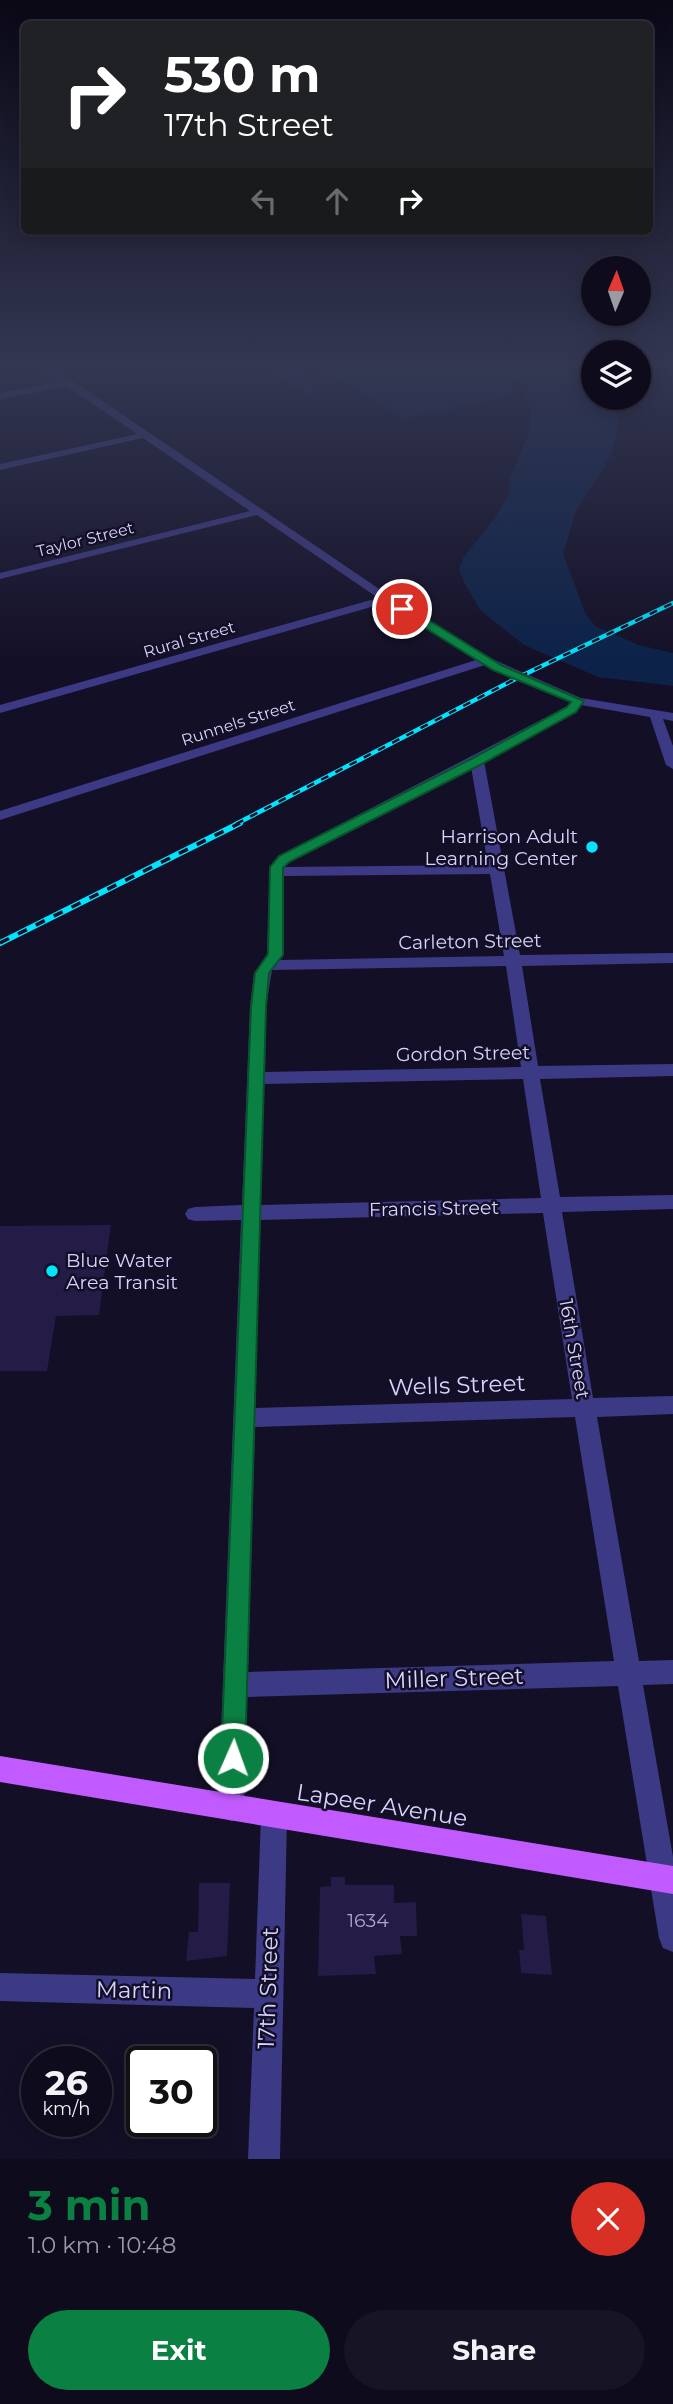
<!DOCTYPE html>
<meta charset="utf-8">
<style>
:root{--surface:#0e0b1c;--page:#171425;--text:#f1f3f6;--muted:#9b9ba3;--line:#2e2b3b;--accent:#0b8043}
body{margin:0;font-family:Montserrat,sans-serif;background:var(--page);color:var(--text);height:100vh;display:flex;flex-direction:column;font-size:26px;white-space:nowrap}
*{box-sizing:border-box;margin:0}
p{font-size:23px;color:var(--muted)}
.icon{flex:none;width:38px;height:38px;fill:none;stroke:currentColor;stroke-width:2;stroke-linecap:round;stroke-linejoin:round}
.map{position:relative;height:2159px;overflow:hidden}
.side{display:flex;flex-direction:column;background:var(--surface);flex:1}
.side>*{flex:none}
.hud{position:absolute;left:21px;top:21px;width:632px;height:214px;border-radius:10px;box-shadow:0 4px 18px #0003,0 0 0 2px var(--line);background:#202124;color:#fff;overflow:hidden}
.needle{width:46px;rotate:2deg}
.tools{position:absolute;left:581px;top:256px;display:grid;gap:14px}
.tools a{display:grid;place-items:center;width:70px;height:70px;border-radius:50%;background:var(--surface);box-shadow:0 4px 18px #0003,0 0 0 2px var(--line);font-size:35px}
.speed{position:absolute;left:21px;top:2046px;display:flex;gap:14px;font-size:35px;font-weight:700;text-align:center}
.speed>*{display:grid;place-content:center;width:91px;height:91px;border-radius:50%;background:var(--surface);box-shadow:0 4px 18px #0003,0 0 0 2px var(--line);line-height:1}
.speed small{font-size:18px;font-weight:400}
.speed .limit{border:4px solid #111;border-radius:10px;background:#fff;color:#111}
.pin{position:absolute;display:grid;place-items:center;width:60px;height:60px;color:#fff;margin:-30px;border:4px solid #fff;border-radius:50%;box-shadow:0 2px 7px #0007}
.me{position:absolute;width:77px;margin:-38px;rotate:2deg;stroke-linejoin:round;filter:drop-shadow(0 0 5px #0008)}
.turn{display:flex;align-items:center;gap:24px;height:147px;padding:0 28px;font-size:32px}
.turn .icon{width:91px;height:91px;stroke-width:2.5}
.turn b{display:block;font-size:49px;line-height:60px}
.lanes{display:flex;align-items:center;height:66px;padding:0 28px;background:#0003;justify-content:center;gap:35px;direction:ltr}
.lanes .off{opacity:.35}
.round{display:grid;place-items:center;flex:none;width:74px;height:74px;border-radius:37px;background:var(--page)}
.overview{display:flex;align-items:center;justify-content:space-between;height:119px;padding:0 28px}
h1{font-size:42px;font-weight:700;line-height:52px;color:var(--accent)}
.cta{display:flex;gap:14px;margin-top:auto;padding:14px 28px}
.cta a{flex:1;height:80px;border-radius:42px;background:var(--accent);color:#fff;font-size:28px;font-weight:700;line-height:80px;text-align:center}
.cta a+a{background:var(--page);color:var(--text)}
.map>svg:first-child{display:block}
.water{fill:#0c2248}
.building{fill:#241b47}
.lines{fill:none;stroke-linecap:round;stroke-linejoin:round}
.minor{fill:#3d3a85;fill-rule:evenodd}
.major{fill:#c25bff;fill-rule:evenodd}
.rail-far1-casing{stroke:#00e5ff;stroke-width:4.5}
.rail-casing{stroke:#00e5ff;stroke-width:6}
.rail-far1{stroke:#130f26;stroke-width:2.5;stroke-dasharray:8;stroke-linecap:butt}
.rail{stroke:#130f26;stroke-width:3.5;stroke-dasharray:10;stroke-linecap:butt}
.route{fill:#0b8043;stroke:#07532c;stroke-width:2}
.poi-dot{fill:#00e5ff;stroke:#130f26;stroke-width:2.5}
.labels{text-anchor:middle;stroke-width:5;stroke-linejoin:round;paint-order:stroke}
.far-street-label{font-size:16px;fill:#d9d4ff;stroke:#130f26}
.poi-label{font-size:19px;fill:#d9d4ff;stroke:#130f26;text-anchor:end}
.street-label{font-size:19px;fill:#d9d4ff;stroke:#130f26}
.near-number-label{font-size:19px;fill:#aca6d1}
.near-street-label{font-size:23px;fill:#d9d4ff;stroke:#130f26}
</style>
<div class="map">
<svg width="673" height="2159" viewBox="0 0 673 2159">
<rect width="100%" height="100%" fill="#130f26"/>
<path class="water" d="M 312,363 L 500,363 L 501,366 L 518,367 L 517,363 L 583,363 L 593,376 L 593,397 L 610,397 L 619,425 L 610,457 L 575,513 L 563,554 L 585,612 L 595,626 L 639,645 L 673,653 L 673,686 L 598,677 L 524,645 L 480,610 L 464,582 L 459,569 L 463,558 L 495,518 L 510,492 L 510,477 L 528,436 L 531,408 L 525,398 L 526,385 L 522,381 L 511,380 L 511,396 L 405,418 Z"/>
<g class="building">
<path d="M 289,368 L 329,389 L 307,394 L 271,373 Z"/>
<path d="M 111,1225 L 99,1315 L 56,1316 L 47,1371 L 0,1371 L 0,1226 Z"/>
<path d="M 331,1877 L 345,1877 L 345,1885 L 394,1885 L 394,1903 L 416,1902 L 417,1936 L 400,1936 L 402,1954 L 374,1956 L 376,1974 L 318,1976 L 320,1887 L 331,1886 Z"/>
<path d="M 199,1883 L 230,1883 L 227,1956 L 186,1961 L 189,1932 L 198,1932 Z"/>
<path d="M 521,1914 L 546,1916 L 552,1975 L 521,1973 L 519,1950 L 524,1950 Z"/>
</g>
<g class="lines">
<g class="minor">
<path d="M 34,363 L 43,363 L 73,381 L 391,597 L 490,658 L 581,698 L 673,713 L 673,721 L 663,719 L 673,746 L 673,769 L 666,765 L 650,717 L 581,705 L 576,713 L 484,761 L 520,955 L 673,953 L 673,963 L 522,966 L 538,1066 L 673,1064 L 673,1076 L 540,1079 L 560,1197 L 673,1195 L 673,1209 L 562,1212 L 593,1398 L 673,1396 L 673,1414 L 597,1417 L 639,1661 L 673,1660 L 673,1684 L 643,1685 L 673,1857 L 673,1952 L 663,1948 L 659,1938 L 618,1686 L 247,1697 L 244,1808 L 240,1817 L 231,1821 L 222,1817 L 218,1808 L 241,1220 L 195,1221 L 188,1219 L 185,1214 L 188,1209 L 195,1207 L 242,1205 L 250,1007 L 254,973 L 267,955 L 270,867 L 279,856 L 566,707 L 570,702 L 485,665 L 0,820 L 0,811 L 476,660 L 385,603 L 0,713 L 0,705 L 378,598 L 257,515 L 0,579 L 0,573 L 250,511 L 143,438 L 0,470 L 0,464 L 137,434 L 67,386 L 0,399 L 0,393 L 60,382 ZM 471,767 L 488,865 L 285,867 L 289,862 ZM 490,874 L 504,956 L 280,960 L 283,955 L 284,876 ZM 506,966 L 521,1067 L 265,1072 L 266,1007 L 272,970 ZM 523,1079 L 541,1198 L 261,1205 L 264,1084 ZM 543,1213 L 572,1399 L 255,1408 L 260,1220 ZM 575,1417 L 614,1661 L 248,1672 L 255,1427 Z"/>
<path d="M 274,1803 L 283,1807 L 287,1816 L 280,2159 L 248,2159 L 254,2008 L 0,2001 L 0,1973 L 255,1979 L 261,1816 L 265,1807 Z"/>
</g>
<path class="major" d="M 0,1756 L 673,1866 L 673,1894 L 0,1782 Z"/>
<defs>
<path id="rail-far1" d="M 236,824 L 519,677 L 673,603"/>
<path id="rail" d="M 0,943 L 240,823"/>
</defs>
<use href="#rail-far1" class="rail-far1-casing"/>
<use href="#rail" class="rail-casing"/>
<use href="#rail-far1" class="rail-far1"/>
<use href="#rail" class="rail"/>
</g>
<linearGradient id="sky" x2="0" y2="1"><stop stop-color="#0a0815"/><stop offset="0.55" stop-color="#333752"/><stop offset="1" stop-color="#333752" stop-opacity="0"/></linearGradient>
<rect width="673" height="665" fill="url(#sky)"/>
<path class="route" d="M 398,606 L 406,606 L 501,665 L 584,701 L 576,712 L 482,764 L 289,862 L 283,868 L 283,955 L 269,973 L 266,1007 L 245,1758 L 241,1766 L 233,1769 L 225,1766 L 221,1758 L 251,1007 L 255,973 L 268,954 L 270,867 L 279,856 L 473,758 L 567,707 L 571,702 L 493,670 L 398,611 Z"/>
<g class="poi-dot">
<circle cx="592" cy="847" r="7"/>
<circle cx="52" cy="1271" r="7"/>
</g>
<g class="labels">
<g class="far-street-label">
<text transform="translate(85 539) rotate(-14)" y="6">Taylor Street</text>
<text transform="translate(189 639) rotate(-16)" y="6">Rural Street</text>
<text transform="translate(238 722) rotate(-18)" y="6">Runnels Street</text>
</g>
<g class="poi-label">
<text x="578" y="843">Harrison Adult<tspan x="578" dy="22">Learning Center</tspan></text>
<text x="66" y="1267" text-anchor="start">Blue Water<tspan x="66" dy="22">Area Transit</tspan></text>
</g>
<g class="street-label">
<text transform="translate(470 941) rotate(-1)" y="7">Carleton Street</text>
<text transform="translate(463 1053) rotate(-1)" y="7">Gordon Street</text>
<text transform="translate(434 1208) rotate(-1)" y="7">Francis Street</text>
<text transform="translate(575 1349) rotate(80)" y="7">16th Street</text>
</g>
<g class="near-number-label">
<text x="368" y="1927">1634</text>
</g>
<g class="near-street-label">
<text transform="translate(457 1385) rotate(-2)" y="8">Wells Street</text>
<text transform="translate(454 1678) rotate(-2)" y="8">Miller Street</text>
<text transform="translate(382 1805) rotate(9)" y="8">Lapeer Avenue</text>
<text transform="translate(268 1988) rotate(-88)" y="8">17th Street</text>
<text transform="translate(134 1990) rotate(1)" y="8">Martin</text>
</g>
</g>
</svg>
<div class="tools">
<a><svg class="needle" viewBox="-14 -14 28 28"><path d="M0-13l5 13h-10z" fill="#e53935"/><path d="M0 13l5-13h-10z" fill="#9b9ba3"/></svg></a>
<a><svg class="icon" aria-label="layers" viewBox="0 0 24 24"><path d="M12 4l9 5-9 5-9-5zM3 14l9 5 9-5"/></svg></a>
</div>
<div class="speed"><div>26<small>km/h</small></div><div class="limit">30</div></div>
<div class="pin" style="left:402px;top:609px;background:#d93025"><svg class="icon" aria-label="arrive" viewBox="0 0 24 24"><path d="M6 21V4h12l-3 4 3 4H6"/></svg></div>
<svg class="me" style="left:233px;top:1758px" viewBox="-20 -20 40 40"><circle r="17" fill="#0b8043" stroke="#fff" stroke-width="3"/><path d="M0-11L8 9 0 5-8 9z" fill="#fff"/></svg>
<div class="hud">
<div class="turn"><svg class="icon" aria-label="right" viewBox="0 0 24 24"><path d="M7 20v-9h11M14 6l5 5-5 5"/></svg><div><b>530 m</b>17th Street</div></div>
<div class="lanes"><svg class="icon off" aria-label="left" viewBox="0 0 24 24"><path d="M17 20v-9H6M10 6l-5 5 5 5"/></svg><svg class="icon off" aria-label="ahead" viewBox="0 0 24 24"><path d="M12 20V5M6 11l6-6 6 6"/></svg><svg class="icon" aria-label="right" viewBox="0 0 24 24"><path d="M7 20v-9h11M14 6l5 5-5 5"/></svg></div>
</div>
</div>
<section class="side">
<div class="overview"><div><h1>3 min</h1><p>1.0 km · 10:48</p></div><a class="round" style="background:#d93025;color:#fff"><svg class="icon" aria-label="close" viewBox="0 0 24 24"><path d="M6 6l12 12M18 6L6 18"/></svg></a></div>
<div class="cta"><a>Exit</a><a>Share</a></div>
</section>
